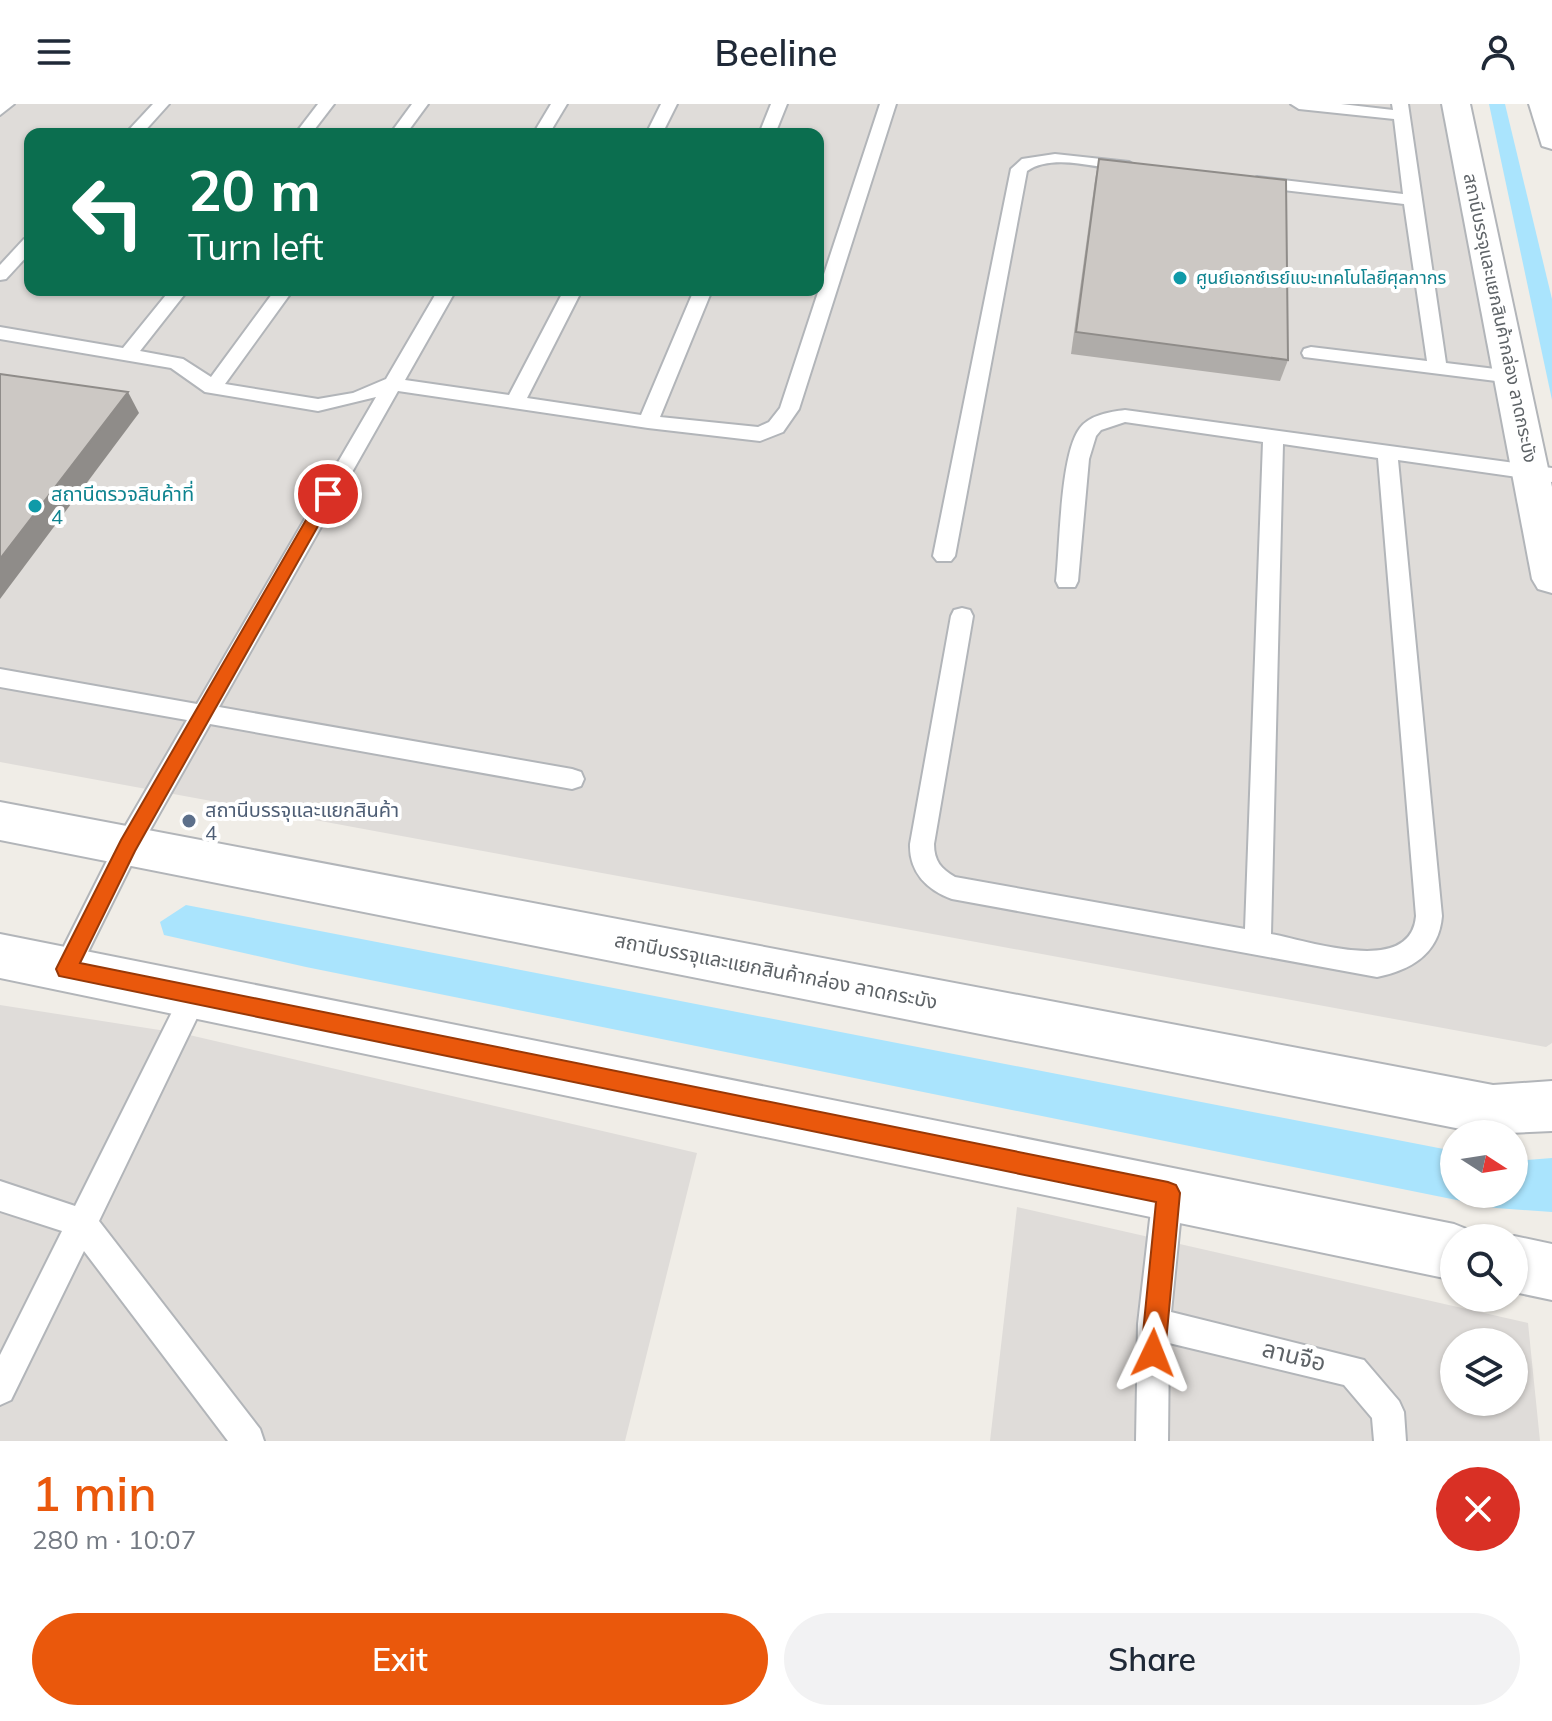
<!DOCTYPE html>
<meta charset="utf-8">
<style>
:root{--surface:#fff;--page:#f2f2f3;--text:#1f2937;--muted:#747a83;--accent:#ea580c}
body{margin:0;font-family:Mulish,"Noto Sans Thai",sans-serif;background:var(--page);color:var(--text);height:100vh;display:flex;flex-direction:column;font-size:30px;white-space:nowrap}
*{box-sizing:border-box;margin:0}
p{font-size:26px;color:var(--muted)}
.icon{flex:none;width:44px;height:44px;fill:none;stroke:currentColor;stroke-width:2;stroke-linecap:round;stroke-linejoin:round}
.map{position:relative;height:1337px;overflow:hidden}
.panel{display:flex;flex-direction:column;background:var(--surface);flex:1}
.panel>*{flex:none}
.guide{position:absolute;left:24px;top:24px;width:800px;height:168px;border-radius:16px;box-shadow:0 2px 6px #0004;background:#0b6e4f;color:#fff;overflow:hidden}
.needle{width:52px;rotate:102deg}
.buttons{position:absolute;left:1440px;top:1016px;display:grid;gap:16px}
.buttons a{display:grid;place-items:center;width:88px;height:88px;border-radius:50%;background:var(--surface);box-shadow:0 2px 6px #0004;font-size:40px}
.pin{position:absolute;display:grid;place-items:center;width:68px;height:68px;color:#fff;margin:-34px;border:4px solid #fff;border-radius:50%;box-shadow:0 2px 8px #0007}
.me{position:absolute;width:88px;margin:-44px;rotate:2deg;stroke-linejoin:round;filter:drop-shadow(0 0 6px #0008)}
.turn{display:flex;align-items:center;gap:28px;height:168px;padding:0 32px;font-size:36px}
.turn .icon{width:104px;height:104px;stroke-width:2.5}
.turn b{display:block;font-size:56px;line-height:68px}
.round{display:grid;place-items:center;flex:none;width:84px;height:84px;border-radius:42px;background:var(--page)}
.head{display:flex;align-items:center;justify-content:space-between;height:136px;padding:0 32px}
h1{font-size:48px;font-weight:600;line-height:60px;color:var(--accent)}
.button{display:flex;gap:16px;margin-top:auto;padding:16px 32px}
.button a{flex:1;height:92px;border-radius:48px;background:var(--accent);color:#fff;font-size:32px;font-weight:600;line-height:92px;text-align:center}
.button a+a{background:var(--page);color:var(--text)}
header{display:flex;justify-content:space-between;align-items:center;height:104px;padding:0 32px;background:var(--surface);font-size:36px;font-weight:600}
.map>svg:first-child{display:block}
.industrial{fill:#dfdcd9;fill-rule:evenodd}
.water{fill:#aae4fd}
.lines{fill:none;stroke-linecap:round;stroke-linejoin:round}
.lane-casing{stroke:#b2b5b9;stroke-width:4}
.street-casing{stroke:#b2b5b9;stroke-width:4}
.lane{fill:#fff;fill-rule:evenodd}
.street{fill:#fff;fill-rule:evenodd}
.wall{fill:#afaca9}
.shaded-wall{fill:#8f8c89}
.building{fill:#ccc8c4;stroke:#8f8c89;stroke-width:2}
.route{fill:#ea580c;stroke:#983908;stroke-width:2}
.culture-dot{fill:#0f9aa8;stroke:#fff;stroke-width:3}
.service-dot{fill:#5c6f8a;stroke:#fff;stroke-width:3}
.labels{text-anchor:middle;stroke-width:8;stroke-linejoin:round;paint-order:stroke}
.far-culture-label{font-size:18px;fill:#0d838f;stroke:#fff;text-anchor:start}
.far-street-label{font-size:18px;fill:#5e6367;stroke:#fff}
.culture-label{font-size:20px;fill:#0d838f;stroke:#fff;text-anchor:start}
.service-label{font-size:20px;fill:#4e5e75;stroke:#fff;text-anchor:start}
.street-label{font-size:20px;fill:#5e6367;stroke:#fff}
.near-street-label{font-size:24px;fill:#5e6367;stroke:#fff}
</style>
<header><svg class="icon" aria-label="menu" viewBox="0 0 24 24"><path d="M4 6h16M4 12h16M4 18h16"/></svg>Beeline<svg class="icon" aria-label="person" viewBox="0 0 24 24"><circle cx="12" cy="8" r="4"/><path d="M4 21q1-7 8-7t8 7"/></svg></header>
<div class="map">
<svg width="1552" height="1337" viewBox="0 0 1552 1337">
<rect width="100%" height="100%" fill="#f0ede7"/>
<g class="industrial">
<path d="M 0,0 L 1462,0 L 1552,443 L 1552,939 L 1546,943 L 0,658 ZM 30,30 L 818,30 L 818,186 L 30,186 Z"/>
<path d="M 0,901 L 185,930 L 697,1049 L 625,1337 L 0,1337 Z"/>
<path d="M 1017,1103 L 1528,1219 L 1540,1337 L 990,1337 ZM 1454,1238 L 1514,1238 L 1514,1298 L 1454,1298 Z"/>
</g>
<g class="water">
<path d="M 1489,0 L 1505,0 L 1552,195 L 1552,296 Z"/>
<path d="M 186,801 L 1454,1047 L 1454,1090 L 1514,1090 L 1514,1057 L 1552,1054 L 1552,1108 L 1496,1104 L 306,863 L 164,831 L 160,818 Z"/>
</g>
<g class="lines">
<defs>
<g id="lane">
<path d="M 0,0 L 14,0 L 0,11 Z"/>
<path d="M 153,0 L 169,0 L 142,30 L 125,30 Z"/>
<path d="M 318,0 L 334,0 L 311,30 L 295,30 Z"/>
<path d="M 412,0 L 428,0 L 406,30 L 390,30 Z"/>
<path d="M 551,0 L 567,0 L 549,30 L 533,30 Z"/>
<path d="M 661,0 L 677,0 L 662,30 L 646,30 Z"/>
<path d="M 771,0 L 787,0 L 775,30 L 759,30 Z"/>
<path d="M 880,0 L 896,0 L 799,305 L 783,328 L 760,337 L 648,324 L 398,287 L 219,603 L 572,665 L 581,668 L 584,675 L 581,682 L 572,685 L 210,620 L 137,749 L 75,874 L 66,877 L 57,874 L 53,865 L 57,856 L 119,733 L 187,616 L 0,583 L 0,565 L 197,600 L 376,293 L 318,307 L 205,288 L 171,264 L 0,235 L 0,223 L 123,244 L 170,186 L 188,186 L 140,247 L 183,255 L 211,273 L 275,186 L 293,186 L 225,280 L 318,295 L 353,289 L 386,275 L 438,186 L 456,186 L 405,276 L 509,291 L 564,186 L 582,186 L 527,294 L 641,311 L 694,186 L 712,186 L 660,313 L 758,323 L 769,318 L 780,304 Z"/>
<path d="M 1291,0 L 1341,0 L 1393,6 L 1392,0 L 1408,0 L 1446,259 L 1512,267 L 1519,269 L 1521,273 L 1519,277 L 1512,279 L 1304,253 L 1302,249 L 1304,245 L 1311,243 L 1427,257 L 1404,100 L 1257,83 L 1249,78 L 1257,73 L 1403,90 L 1394,15 L 1299,5 Z"/>
<path d="M 1055,50 L 1129,58 L 1137,63 L 1129,68 C 1099,64 1053,49 1027,67 L 955,452 L 951,457 L 937,457 L 933,452 L 1011,65 L 1022,55 Z"/>
<path d="M 30,134 L 30,149 L 6,175 L 0,176 L 0,161 L 24,135 Z"/>
<path d="M 1125,306 L 1552,364 L 1552,378 L 1398,356 L 1442,812 C 1439,850 1411,866 1377,873 L 952,795 C 927,786 909,768 910,740 L 951,512 L 954,506 L 962,504 L 970,506 L 973,512 L 934,740 C 934,757 941,765 955,773 L 1245,825 L 1263,338 L 1125,318 L 1101,326 L 1096,332 L 1089,355 L 1078,477 L 1075,483 L 1059,483 L 1056,477 C 1060,442 1060,350 1080,324 C 1090,311 1109,308 1125,306 ZM 1283,340 L 1378,354 L 1416,812 C 1411,873 1310,837 1271,830 Z"/>
<path d="M 195,879 L 205,882 L 208,891 L 99,1117 L 260,1325 L 264,1337 L 228,1337 L 84,1147 L 11,1296 L 0,1301 L 0,1251 L 62,1127 L 0,1107 L 0,1077 L 75,1102 L 185,882 Z"/>
<path d="M 1168,1074 L 1178,1079 L 1183,1089 L 1171,1208 L 1364,1256 L 1399,1297 L 1404,1308 L 1406,1337 L 1374,1337 L 1372,1314 L 1344,1281 L 1169,1239 L 1168,1337 L 1136,1337 L 1138,1220 L 1153,1089 L 1158,1079 Z"/>
</g>
<g id="street">
<path d="M 1442,0 L 1470,0 L 1552,383 L 1552,489 L 1538,485 L 1532,475 Z"/>
<path d="M 1529,0 L 1552,0 L 1552,45 L 1542,42 Z"/>
<path d="M 0,698 L 1493,981 L 1552,977 L 1552,1027 L 1486,1030 L 0,736 Z"/>
<path d="M 0,830 L 1454,1120 L 1474,1128 L 1476,1134 L 1454,1134 L 1454,1176 L 0,874 Z"/>
<path d="M 1514,1132 L 1552,1140 L 1552,1196 L 1514,1188 L 1514,1134 L 1509,1134 Z"/>
</g>
</defs>
<use href="#lane" class="lane-casing"/>
<use href="#street" class="street-casing"/>
<use href="#lane" class="lane"/>
<use href="#street" class="street"/>
</g>
<path class="wall" d="M 1099,55 L 1288,256 L 1280,277 L 1071,250 L 1095,76 Z"/>
<path class="shaded-wall" d="M 128,288 L 139,309 L 0,495 L 0,455 Z"/>
<g class="building">
<path d="M 1099,55 L 1286,76 L 1288,256 L 1076,228 Z"/>
<path d="M 0,270 L 128,288 L 0,455 Z"/>
</g>
<path class="route" d="M 328,385 L 336,390 L 135,747 L 80,859 L 1168,1078 L 1176,1081 L 1180,1089 L 1165,1249 L 1162,1257 L 1153,1261 L 1145,1257 L 1141,1249 L 1156,1098 L 59,872 L 56,865 L 59,859 L 121,736 L 321,390 Z"/>
<g class="culture-dot">
<circle cx="1180" cy="174" r="8"/>
<circle cx="35" cy="402" r="8"/>
</g>
<circle class="service-dot" cx="189" cy="717" r="8"/>
<g class="labels">
<g class="far-culture-label">
<text x="1196" y="180">ศูนย์เอกซ์เรย์แบะเทคโนโลยีศุลกากร</text>
</g>
<g class="far-street-label">
<text transform="translate(1500 214) rotate(78)" y="6">สถานีบรรจุและแยกสินค้ากล่อง ลาดกระบัง</text>
</g>
<g class="culture-label">
<text x="51" y="397">สถานีตรวจสินค้าที่<tspan x="51" dy="23">4</tspan></text>
</g>
<g class="service-label">
<text x="205" y="713">สถานีบรรจุและแยกสินค้า<tspan x="205" dy="23">4</tspan></text>
</g>
<g class="street-label">
<text transform="translate(776 867) rotate(11)" y="7">สถานีบรรจุและแยกสินค้ากล่อง ลาดกระบัง</text>
</g>
<g class="near-street-label">
<text transform="translate(1294 1252) rotate(14)" y="8">ลานจือ</text>
</g>
</g>
</svg>
<div class="buttons">
<a><svg class="needle" viewBox="-14 -14 28 28"><path d="M0-13l5 13h-10z" fill="#e53935"/><path d="M0 13l5-13h-10z" fill="#747a83"/></svg></a>
<a><svg class="icon" aria-label="search" viewBox="0 0 24 24"><circle cx="10" cy="10" r="6"/><path d="M15 15l6 6"/></svg></a>
<a><svg class="icon" aria-label="layers" viewBox="0 0 24 24"><path d="M12 4l9 5-9 5-9-5zM3 14l9 5 9-5"/></svg></a>
</div>
<div class="pin" style="left:328px;top:390px;background:#d93025"><svg class="icon" aria-label="arrive" viewBox="0 0 24 24"><path d="M6 21V4h12l-3 4 3 4H6"/></svg></div>
<svg class="me" style="left:1153px;top:1249px" viewBox="-20 -20 40 40"><path d="M0-17L14 15 0 8-14 15z" fill="#ea580c" stroke="#fff" stroke-width="4"/></svg>
<div class="guide">
<div class="turn"><svg class="icon" aria-label="left" viewBox="0 0 24 24"><path d="M17 20v-9H6M10 6l-5 5 5 5"/></svg><div><b>20 m</b>Turn left</div></div>
</div>
</div>
<section class="panel">
<div class="head"><div><h1>1 min</h1><p>280 m · 10:07</p></div><a class="round" style="background:#d93025;color:#fff"><svg class="icon" aria-label="close" viewBox="0 0 24 24"><path d="M6 6l12 12M18 6L6 18"/></svg></a></div>
<div class="button"><a>Exit</a><a>Share</a></div>
</section>
